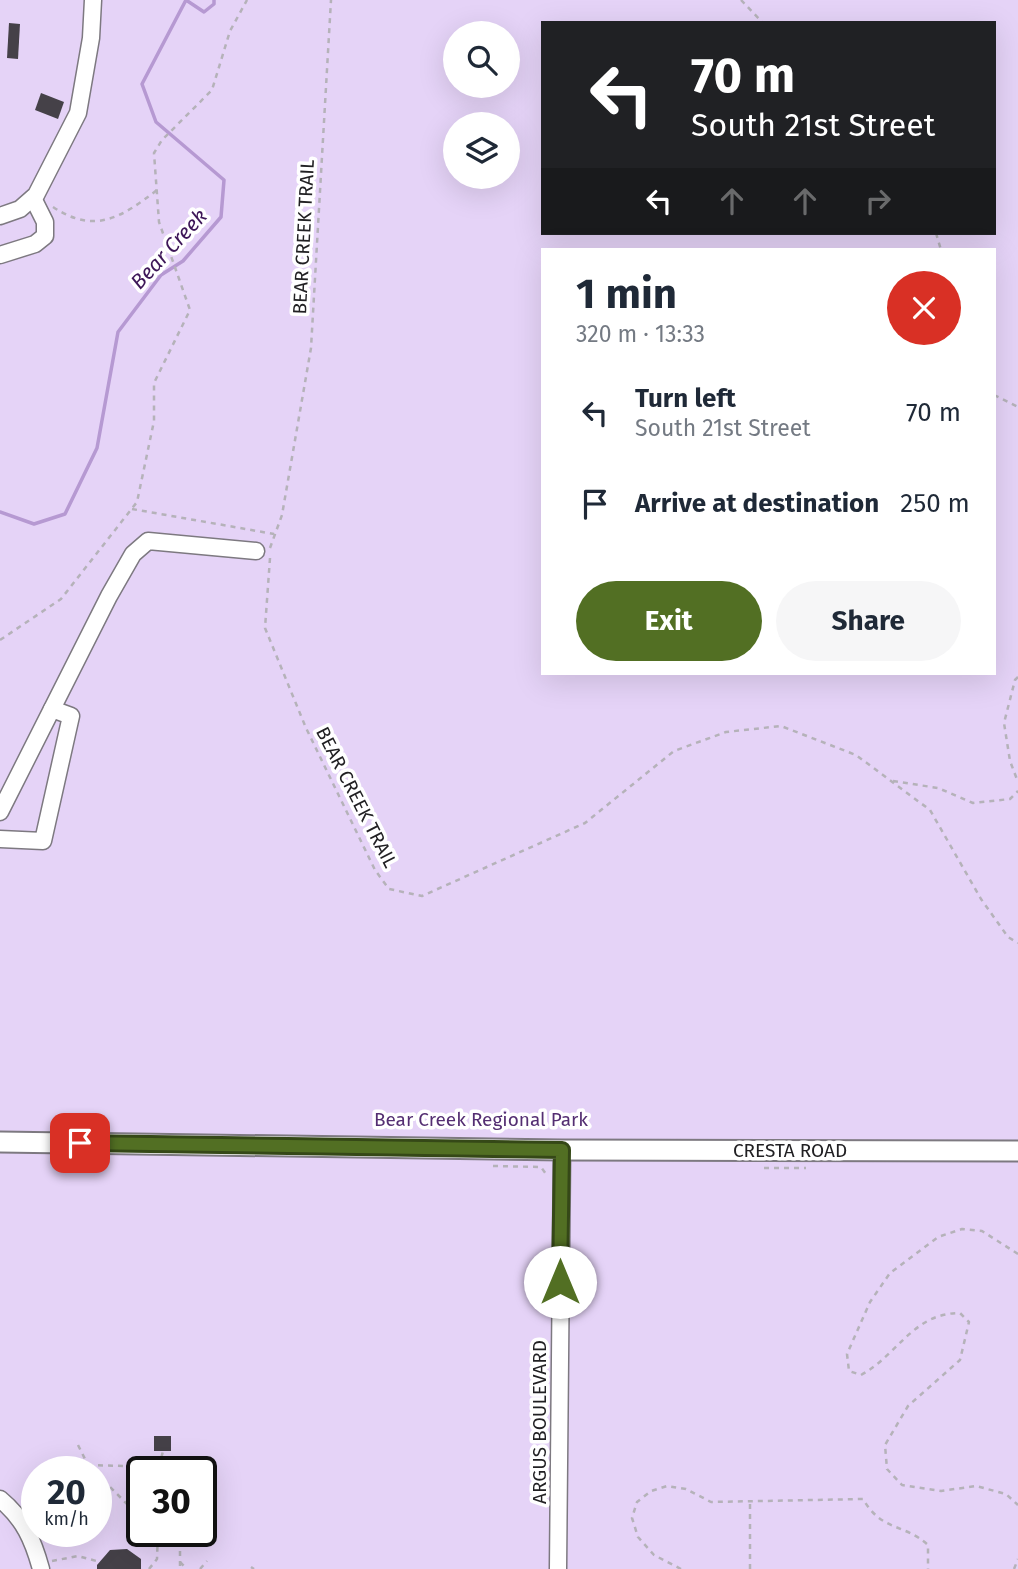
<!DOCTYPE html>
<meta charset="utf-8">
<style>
:root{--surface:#fff;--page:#f6f6f7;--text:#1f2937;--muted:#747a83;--accent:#526f23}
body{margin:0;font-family:"Fira Sans",sans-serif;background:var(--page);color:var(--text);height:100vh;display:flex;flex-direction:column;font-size:26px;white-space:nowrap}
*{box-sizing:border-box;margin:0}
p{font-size:23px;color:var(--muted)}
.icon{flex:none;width:38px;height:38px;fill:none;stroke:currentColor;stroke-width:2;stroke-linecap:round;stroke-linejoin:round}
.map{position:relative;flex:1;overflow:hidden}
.sheet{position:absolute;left:541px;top:248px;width:455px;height:427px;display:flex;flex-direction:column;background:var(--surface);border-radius:0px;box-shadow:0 7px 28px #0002}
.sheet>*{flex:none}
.guide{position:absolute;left:541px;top:21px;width:455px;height:214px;border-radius:0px;box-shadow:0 7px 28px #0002;background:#202124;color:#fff;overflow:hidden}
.buttons{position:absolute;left:443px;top:21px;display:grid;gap:14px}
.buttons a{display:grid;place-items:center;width:77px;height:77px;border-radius:50%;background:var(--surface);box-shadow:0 7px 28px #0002;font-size:35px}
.speed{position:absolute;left:21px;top:1456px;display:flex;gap:14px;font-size:35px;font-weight:700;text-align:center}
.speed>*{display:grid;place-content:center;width:91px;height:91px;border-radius:50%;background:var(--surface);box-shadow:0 7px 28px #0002;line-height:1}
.speed small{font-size:18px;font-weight:400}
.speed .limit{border:4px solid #111;border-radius:10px;background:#fff;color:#111}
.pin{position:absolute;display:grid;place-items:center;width:60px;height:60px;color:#fff;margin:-30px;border-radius:14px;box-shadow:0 4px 10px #0006}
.me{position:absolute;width:77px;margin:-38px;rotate:0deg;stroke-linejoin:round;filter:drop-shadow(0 0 5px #0008)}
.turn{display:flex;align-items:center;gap:24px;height:147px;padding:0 35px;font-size:32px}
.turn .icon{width:91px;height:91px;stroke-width:2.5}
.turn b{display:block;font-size:49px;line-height:60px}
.lanes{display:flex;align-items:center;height:66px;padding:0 35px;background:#0003;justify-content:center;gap:35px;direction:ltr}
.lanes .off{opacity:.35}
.round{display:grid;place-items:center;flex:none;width:74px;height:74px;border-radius:37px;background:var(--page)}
.overview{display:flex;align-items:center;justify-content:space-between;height:119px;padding:0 35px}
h1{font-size:42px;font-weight:700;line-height:52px}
.action{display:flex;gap:14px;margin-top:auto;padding:14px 35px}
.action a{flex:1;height:80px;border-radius:42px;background:var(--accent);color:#fff;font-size:28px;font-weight:700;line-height:80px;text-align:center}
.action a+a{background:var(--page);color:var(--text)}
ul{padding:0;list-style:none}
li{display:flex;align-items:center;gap:21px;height:91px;padding:0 35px}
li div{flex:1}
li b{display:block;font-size:26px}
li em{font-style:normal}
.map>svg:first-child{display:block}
.green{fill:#e5d3f7;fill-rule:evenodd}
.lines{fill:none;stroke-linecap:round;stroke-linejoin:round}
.stream{stroke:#b699d2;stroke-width:3.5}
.building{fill:#454148}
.minor-casing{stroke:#7d7980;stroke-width:19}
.major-casing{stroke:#7d7980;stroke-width:23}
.path{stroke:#b5b2b9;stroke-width:2.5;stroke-dasharray:5 5;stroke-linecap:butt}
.minor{stroke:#fff;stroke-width:16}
.major{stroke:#fff;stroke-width:19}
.route-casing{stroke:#354817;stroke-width:18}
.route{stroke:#526f23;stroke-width:12}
.labels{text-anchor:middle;stroke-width:7;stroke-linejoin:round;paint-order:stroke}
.street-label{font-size:19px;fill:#212023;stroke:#fff}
.park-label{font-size:19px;fill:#542e72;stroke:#fff}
.water-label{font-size:21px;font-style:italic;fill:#3d1658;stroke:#fff}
</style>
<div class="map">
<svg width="1018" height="1569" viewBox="0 0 1018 1569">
<rect width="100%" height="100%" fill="#f9f5fe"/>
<path class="green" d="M 0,0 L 1018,0 L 1018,1569 L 0,1569 ZM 542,23 L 994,23 L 994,233 L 542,233 ZM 455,33 L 508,33 L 508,86 L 455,86 ZM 455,124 L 508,124 L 508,177 L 455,177 ZM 542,250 L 994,250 L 994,674 L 542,674 ZM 37,1472 L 96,1472 L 96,1531 L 37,1531 ZM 142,1472 L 201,1472 L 201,1531 L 142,1531 Z"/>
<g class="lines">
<path class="stream" d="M 0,512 L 34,524 L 65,514 L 97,448 L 118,332 L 161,275 L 183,261 L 221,217 L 224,180 L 156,122 L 142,84 L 186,0 L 204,12 L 214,4 L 214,0"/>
</g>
<g class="building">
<path d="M 9,23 L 20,24 L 18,59 L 7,58 Z"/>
<path d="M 41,93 L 64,102 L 58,119 L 35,110 Z"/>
<rect x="154" y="1436" width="17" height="15"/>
<path d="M 127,1549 L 141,1559 L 141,1569 L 97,1569 L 97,1565 L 110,1550 Z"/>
</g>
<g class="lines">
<defs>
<g id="minor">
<path d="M 0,216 L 20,209 L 36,195 L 78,113 L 91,38 L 93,0"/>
<path d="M 0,255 L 35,244 L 45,236 L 45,222 L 33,198"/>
<path d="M 0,812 L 109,596 L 133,554 L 148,541 L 256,551"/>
<path d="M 0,839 L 43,841 L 71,716 L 52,709"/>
<path d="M 0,1499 C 24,1519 33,1540 41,1569"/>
<path d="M 558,1569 L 562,1150"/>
</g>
<path id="major" d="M 0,1142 L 562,1150 L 1018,1151"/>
</defs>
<use href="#minor" class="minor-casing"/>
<use href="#major" class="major-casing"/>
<g class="path">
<path d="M 741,0 L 763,23"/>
<path d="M 53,207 C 95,235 122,217 157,190"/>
<path d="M 936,233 L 941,250"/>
<path d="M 994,395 L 1018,407"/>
<path d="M 132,509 L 274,534"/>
<path d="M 270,548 L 282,515 L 311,348 L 331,0"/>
<path d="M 270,558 L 265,628 L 306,728 L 375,870 L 389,889 L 422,896 L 585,823 L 674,751 L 726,732 L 781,726 L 856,755 L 930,810 L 981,899 L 1008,937 L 1018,943"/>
<path d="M 0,640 L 61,599 L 137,502 L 154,421 L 154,383 L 190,310 L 159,222 L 154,153 L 162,140 L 212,90 L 230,31 L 247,0"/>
<path d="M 1018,677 L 1015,680 L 1004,723 L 1010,761 L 1018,782"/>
<path d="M 893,781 L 938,788 L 973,803 L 1010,799 L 1018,791"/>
<path d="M 493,1166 L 541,1167 L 546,1174"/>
<path d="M 764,1168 L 806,1168"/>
<path d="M 1018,1254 L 982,1231 L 962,1229 L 938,1237 L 890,1273 L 870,1302 L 847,1354 L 849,1371 L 861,1375 C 899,1354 913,1313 960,1313 L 969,1322 L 960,1360 L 908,1406 L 885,1445 L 887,1469 L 902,1485 L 941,1491 L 976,1486 L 1006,1494 L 1018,1505"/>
<path d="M 78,1445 L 88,1465 L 95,1472"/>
<path d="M 88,1465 L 159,1467 L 159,1472"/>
<path d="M 159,1467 L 163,1451"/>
<path d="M 96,1473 L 142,1519"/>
<path d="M 154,1531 L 158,1536 L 174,1536 L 180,1542 L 180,1569"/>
<path d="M 52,1561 L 78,1556 L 100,1562"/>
<path d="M 180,1562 L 187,1569"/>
<path d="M 251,1567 L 254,1569"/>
<path d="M 149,1569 L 157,1559 L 158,1531"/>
<path d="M 200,1569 L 207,1561"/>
<path d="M 681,1569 L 654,1555 L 638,1537 L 632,1518 L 637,1502 L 651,1491 L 667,1486 L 686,1489 L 711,1502 L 863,1499 C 882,1532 904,1523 928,1545 L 928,1569"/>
<path d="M 750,1569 L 750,1499"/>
<path d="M 1014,1569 L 1018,1559"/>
</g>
<use href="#minor" class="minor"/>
<use href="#major" class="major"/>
</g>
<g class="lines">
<defs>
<path id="route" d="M 80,1143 L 562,1150 L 560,1282"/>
</defs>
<use href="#route" class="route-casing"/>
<use href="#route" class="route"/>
</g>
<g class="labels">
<g class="street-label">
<text transform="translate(303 237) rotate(-87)" y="7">BEAR CREEK TRAIL</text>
<text transform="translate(357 797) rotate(63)" y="7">BEAR CREEK TRAIL</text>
<text x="790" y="1157">CRESTA ROAD</text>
<text transform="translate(539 1422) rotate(-90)" y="7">ARGUS BOULEVARD</text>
</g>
<g class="park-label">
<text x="481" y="1126">Bear Creek Regional Park</text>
</g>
<g class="water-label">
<text transform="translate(169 249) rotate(-47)" y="7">Bear Creek</text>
</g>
</g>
</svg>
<div class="buttons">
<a><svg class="icon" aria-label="search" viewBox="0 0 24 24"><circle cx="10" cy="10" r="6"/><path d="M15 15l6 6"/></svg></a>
<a><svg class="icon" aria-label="layers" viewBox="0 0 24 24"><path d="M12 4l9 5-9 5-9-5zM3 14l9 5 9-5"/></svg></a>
</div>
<div class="speed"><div>20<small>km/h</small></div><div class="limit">30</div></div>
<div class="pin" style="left:80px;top:1143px;background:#d93025"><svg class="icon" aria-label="arrive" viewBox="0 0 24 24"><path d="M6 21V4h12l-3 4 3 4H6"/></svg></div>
<svg class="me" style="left:560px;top:1282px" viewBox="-20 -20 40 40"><circle r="19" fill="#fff"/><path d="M0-13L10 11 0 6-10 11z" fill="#526f23"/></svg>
<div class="guide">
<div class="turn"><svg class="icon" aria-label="left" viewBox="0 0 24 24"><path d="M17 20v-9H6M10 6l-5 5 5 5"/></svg><div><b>70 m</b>South 21st Street</div></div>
<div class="lanes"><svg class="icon" aria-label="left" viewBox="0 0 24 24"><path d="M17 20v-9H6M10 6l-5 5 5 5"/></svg><svg class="icon off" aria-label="ahead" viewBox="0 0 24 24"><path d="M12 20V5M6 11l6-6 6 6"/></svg><svg class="icon off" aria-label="ahead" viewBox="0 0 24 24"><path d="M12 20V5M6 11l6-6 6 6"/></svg><svg class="icon off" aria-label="right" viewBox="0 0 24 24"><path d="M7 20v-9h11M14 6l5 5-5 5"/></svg></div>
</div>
<section class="sheet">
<div class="overview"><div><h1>1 min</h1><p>320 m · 13:33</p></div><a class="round" style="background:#d93025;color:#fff"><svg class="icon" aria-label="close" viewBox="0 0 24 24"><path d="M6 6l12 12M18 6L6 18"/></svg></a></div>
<ul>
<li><svg class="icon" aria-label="left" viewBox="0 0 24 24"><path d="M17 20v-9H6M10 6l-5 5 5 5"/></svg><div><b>Turn left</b><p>South 21st Street</p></div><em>70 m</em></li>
<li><svg class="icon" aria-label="arrive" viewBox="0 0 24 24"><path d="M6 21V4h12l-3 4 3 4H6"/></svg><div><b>Arrive at destination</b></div><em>250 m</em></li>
</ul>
<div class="action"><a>Exit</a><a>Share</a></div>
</section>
</div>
